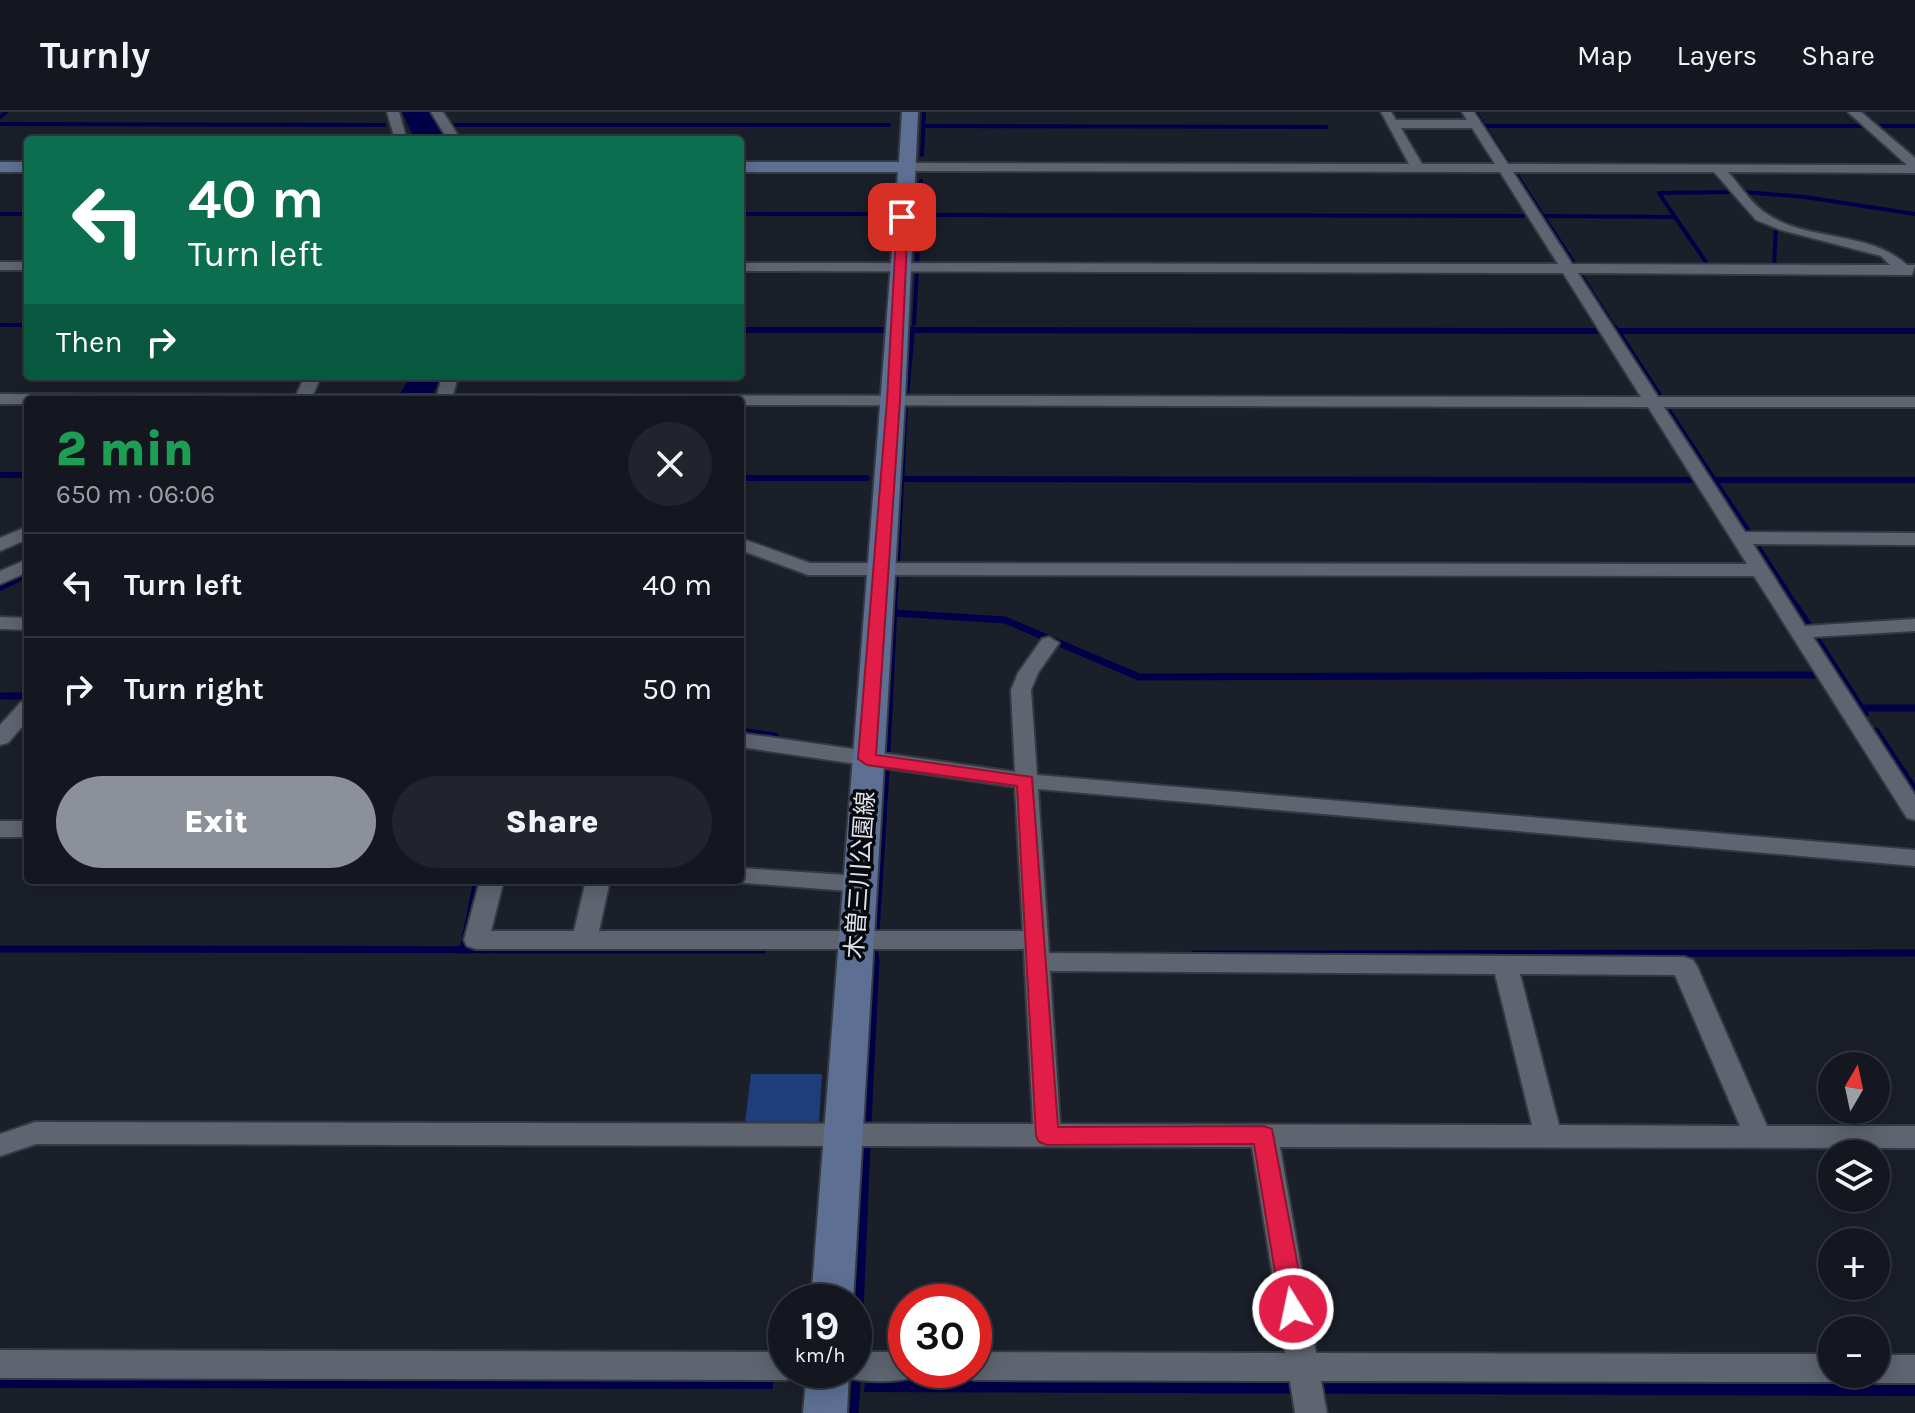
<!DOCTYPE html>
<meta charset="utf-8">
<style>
:root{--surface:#141720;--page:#21242d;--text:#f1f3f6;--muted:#9d9fa5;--line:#33363e;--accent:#8c9099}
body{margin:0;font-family:Karla,"Noto Sans JP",sans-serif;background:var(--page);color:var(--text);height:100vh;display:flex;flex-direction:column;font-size:30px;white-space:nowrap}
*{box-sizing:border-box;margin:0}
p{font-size:26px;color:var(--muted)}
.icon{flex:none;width:44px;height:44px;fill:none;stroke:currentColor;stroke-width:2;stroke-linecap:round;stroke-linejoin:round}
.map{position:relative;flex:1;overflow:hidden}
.drawer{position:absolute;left:24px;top:284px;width:720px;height:488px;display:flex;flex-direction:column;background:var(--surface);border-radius:8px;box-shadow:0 4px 20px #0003,0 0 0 2px var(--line)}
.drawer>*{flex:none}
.top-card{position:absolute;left:24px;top:24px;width:720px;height:244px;border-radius:8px;box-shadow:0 4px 20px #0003,0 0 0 2px var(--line);background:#0b6e4f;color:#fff;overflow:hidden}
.needle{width:52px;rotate:9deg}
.controls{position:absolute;left:1818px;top:940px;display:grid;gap:16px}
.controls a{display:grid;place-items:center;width:72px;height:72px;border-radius:50%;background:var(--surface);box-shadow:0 4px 20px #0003,0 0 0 2px var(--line);font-size:40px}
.speed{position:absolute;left:768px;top:1172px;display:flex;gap:16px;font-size:40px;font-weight:700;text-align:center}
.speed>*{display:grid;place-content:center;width:104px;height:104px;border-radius:50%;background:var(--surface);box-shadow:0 4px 20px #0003,0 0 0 2px var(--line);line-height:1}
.speed small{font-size:20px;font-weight:400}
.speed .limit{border:12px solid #d22;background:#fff;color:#111}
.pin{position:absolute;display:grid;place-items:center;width:68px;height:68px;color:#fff;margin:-34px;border-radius:16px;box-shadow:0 4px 12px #0006}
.me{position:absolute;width:88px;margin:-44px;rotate:350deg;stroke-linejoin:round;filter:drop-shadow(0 0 6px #0008)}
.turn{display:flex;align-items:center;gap:28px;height:168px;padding:0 32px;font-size:36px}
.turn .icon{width:104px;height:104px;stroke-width:2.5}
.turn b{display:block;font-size:56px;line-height:68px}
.then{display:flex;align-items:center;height:76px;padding:0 32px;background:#0003;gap:16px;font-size:30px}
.round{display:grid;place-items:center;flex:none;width:84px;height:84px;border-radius:42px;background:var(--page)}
.head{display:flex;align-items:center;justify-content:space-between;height:136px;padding:0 32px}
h1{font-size:48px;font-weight:800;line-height:60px;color:#1e9e55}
.cta{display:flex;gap:16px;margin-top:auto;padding:16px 32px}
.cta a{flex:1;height:92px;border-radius:48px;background:var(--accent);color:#fff;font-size:32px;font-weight:800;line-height:92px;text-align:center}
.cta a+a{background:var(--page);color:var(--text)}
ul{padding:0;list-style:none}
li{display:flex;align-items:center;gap:24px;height:104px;padding:0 32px;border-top:2px solid var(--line)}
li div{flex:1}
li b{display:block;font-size:30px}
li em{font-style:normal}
header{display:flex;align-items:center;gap:48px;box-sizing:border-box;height:112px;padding:0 40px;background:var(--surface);border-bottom:2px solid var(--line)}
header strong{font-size:38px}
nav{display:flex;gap:44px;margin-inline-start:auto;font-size:28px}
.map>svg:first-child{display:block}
.green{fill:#1f3d7a}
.water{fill:#000048}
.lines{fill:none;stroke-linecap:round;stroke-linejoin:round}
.stream-far3{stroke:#000048;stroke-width:4}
.stream-far2{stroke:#000048;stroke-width:6}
.stream-far1{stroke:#000048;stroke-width:7}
.stream{stroke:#000048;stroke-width:9}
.street-casing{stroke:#353941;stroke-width:4}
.secondary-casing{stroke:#353941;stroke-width:4}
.street{fill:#5e6571;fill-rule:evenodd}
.secondary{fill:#5d7093;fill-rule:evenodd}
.route{fill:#e11d48;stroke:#92132f;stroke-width:2}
.labels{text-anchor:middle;stroke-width:7;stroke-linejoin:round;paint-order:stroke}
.street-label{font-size:24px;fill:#dee2e9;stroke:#07090e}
</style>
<header>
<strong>Turnly</strong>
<nav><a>Map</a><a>Layers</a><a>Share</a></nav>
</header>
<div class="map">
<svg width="1915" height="1301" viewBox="0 0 1915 1301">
<rect width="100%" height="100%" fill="#1a1f2a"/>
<path class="green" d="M 751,962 L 822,962 L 819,1011 L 745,1011 Z"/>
<g class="water">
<path d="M 402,0 L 431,0 L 447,28 L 415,28 Z"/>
<path d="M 411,264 L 442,264 L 430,288 L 396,288 Z"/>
<path d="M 0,1259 L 773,1263 L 773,1277 L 0,1276 Z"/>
<path d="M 866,1263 L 1915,1267 L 1915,1284 L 864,1280 Z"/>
</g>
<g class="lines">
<g class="stream-far3">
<path d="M 1475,0 L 1510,54"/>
<path d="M 0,5 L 6,0"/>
<path d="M 0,12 L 384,13"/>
<path d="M 453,13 L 889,13"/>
<path d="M 924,14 L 1326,15"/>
<path d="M 1484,14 L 1864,14"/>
<path d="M 1877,14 L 1915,14"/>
<path d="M 922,43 L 924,0"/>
<path d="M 1514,59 L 1575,153"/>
<path d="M 1744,80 L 1805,85 L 1915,102"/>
<path d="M 0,102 L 28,102"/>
<path d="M 740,102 L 882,102"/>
<path d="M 919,103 L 1523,104"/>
<path d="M 1543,104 L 1675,105 L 1659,81 L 1734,80"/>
<path d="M 1675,105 L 1708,153 L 1714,153"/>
<path d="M 917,152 L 921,69"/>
<path d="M 1767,154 L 1774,154 L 1776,116"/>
<path d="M 1579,160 L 1616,218"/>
<path d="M 914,212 L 917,159"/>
<path d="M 0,213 L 28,213"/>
<path d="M 740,218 L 883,218"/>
<path d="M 905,218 L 1059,218"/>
</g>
<g class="stream-far2">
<path d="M 1615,216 L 1618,221"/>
<path d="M 740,218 L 883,218"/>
<path d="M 905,218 L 1598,219"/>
<path d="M 1612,219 L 1915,219"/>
<path d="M 1621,225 L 1660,285"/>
<path d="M 906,284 L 912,217"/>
<path d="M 1665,294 L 1749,421"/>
<path d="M 0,363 L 28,363"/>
<path d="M 740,366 L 867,366"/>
<path d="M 901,367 L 1695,368"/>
<path d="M 1714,368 L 1915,368"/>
<path d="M 1755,431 L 1797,496"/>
<path d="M 897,451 L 905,292"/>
<path d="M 0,476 L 28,462"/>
<path d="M 894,496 L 896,462"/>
</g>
<g class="stream-far1">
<path d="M 1796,494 L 1808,512"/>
<path d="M 894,501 L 1005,508 L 1139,565 L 1815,563"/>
<path d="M 1816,526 L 1865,602"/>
<path d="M 0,584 L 24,584"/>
<path d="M 1861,596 L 1915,596"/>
<path d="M 740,619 L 775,624"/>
<path d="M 1876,619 L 1915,678"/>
<path d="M 887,640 L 894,494"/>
<path d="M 876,821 L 886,659"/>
<path d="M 0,837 L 763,838"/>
<path d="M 463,838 L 477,768"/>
<path d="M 1194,842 L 1915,841"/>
<path d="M 875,850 L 875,841"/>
</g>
<g class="stream">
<path d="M 867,1012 L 875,848"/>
<path d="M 857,1244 L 866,1034"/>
<path d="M 854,1301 L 856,1272"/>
</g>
<defs>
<g id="street">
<path d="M 387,0 L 399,0 L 407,28 L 395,28 Z"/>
<path d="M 431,0 L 443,0 L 461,28 L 448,28 Z"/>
<path d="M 1381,0 L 1391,0 L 1396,8 L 1467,8 L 1462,0 L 1474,0 L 1508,52 L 1907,53 L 1848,0 L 1861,0 L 1915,46 L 1915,61 L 1728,60 C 1740,73 1752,93 1767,102 C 1808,130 1869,118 1907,153 L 1915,153 L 1912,163 L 1578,161 L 1658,285 L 1915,285 L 1915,295 L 1664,295 L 1745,420 L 1915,421 L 1915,433 L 1753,432 L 1805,514 L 1915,507 L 1915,519 L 1813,525 L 1915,683 L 1915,708 L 1907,706 L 1754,464 L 808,463 L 740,438 L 740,426 L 810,451 L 1747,452 L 1648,295 L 740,293 L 740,288 L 28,288 L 28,292 L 0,292 L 0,282 L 296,283 L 305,264 L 321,264 L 313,283 L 437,283 L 442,264 L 458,264 L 453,283 L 1641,285 L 1563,161 L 740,159 L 740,151 L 1558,152 L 1500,60 L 905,59 L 899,55 L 905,51 L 1409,52 ZM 1401,16 L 1472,16 L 1495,52 L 1422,52 ZM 1513,60 L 1714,60 L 1756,108 L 1781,118 L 1881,144 L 1890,153 L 1572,152 Z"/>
<rect x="0" y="150" width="28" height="8"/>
<path d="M 28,414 L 28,427 L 0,439 L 0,426 Z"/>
<path d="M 28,447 L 28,460 L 0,472 L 0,459 Z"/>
<path d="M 0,505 L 28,506 L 28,518 L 0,517 Z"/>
<path d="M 1049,525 L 1059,531 L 1038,561 L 1031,578 L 1037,663 L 1915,738 L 1915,754 L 1038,677 L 1049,841 L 1684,845 L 1693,848 L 1697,854 L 1767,1014 L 1915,1014 L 1915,1036 L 1280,1035 L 1316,1241 L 1832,1242 L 1832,1262 L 1845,1262 L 1843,1266 L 1832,1270 L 1321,1269 L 1327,1301 L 1295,1301 L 1290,1269 L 974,1268 L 963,1264 L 960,1258 L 974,1258 L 974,1240 L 1285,1241 L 1252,1035 L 36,1032 L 0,1044 L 0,1022 L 35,1010 L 1033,1012 L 1024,837 L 476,837 L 467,834 L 464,828 L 480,768 L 504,768 L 491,819 L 574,819 L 586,768 L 610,768 L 599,819 L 1023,819 L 1015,675 L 740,635 L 740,621 L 1015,660 L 1011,578 L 1018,561 L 1042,527 ZM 1050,859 L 1495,862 L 1532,1013 L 1060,1012 ZM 1520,862 L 1675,863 L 1740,1014 L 1559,1013 Z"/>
<path d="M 28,589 L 28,608 L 8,631 L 0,633 L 0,613 L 21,590 Z"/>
<rect x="0" y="709" width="28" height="16"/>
<path d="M 740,756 L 861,764 L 869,766 L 873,772 L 869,778 L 861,780 L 732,770 L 740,768 Z"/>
<path d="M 0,1238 L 786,1240 L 786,1258 L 800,1258 L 797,1264 L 786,1268 L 0,1266 Z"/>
<path d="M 854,1240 L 906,1240 L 906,1258 L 920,1258 L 917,1264 C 897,1271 863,1271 843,1264 L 840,1258 L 854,1258 Z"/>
<path d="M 1876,1243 L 1915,1243 L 1915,1271 L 1876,1271 L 1865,1267 L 1863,1262 L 1876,1262 Z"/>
</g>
<g id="secondary">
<path d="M 902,0 L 918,0 L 905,288 L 853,1190 L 811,1190 L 898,60 L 740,60 L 740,50 L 899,50 Z"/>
<rect x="0" y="50" width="28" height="10"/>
<path d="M 807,1258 L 849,1258 L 847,1301 L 803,1301 Z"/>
</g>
</defs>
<use href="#street" class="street-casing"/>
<use href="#secondary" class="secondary-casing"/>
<use href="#street" class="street"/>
<use href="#secondary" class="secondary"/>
</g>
<path class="route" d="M 902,102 L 908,105 L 900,288 L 876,643 L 1032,665 L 1058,1015 L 1264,1014 L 1272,1017 L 1306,1197 L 1302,1205 L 1293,1208 L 1285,1205 L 1281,1197 L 1254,1032 L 1047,1033 L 1039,1030 L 1036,1024 L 1017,674 L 867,653 L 858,647 L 887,288 L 897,105 Z"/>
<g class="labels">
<g class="street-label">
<text transform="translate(860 763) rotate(-86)" y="8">木曽三川公園線</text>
</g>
</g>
</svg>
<div class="controls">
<a><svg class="needle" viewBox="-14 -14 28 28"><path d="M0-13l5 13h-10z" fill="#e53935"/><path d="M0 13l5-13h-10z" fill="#9d9fa5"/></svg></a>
<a><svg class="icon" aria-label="layers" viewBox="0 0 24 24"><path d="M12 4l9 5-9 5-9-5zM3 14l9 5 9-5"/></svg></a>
<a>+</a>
<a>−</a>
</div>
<div class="speed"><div>19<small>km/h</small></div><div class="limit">30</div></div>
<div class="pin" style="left:902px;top:105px;background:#d93025"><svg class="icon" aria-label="arrive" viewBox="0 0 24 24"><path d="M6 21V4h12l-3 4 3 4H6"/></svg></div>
<svg class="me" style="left:1293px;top:1197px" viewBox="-20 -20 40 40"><circle r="17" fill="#e11d48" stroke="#fff" stroke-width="3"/><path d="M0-11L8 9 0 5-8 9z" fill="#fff"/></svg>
<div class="top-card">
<div class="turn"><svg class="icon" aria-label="left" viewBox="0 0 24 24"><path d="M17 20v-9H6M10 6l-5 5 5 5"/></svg><div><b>40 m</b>Turn left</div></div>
<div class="then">Then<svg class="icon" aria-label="right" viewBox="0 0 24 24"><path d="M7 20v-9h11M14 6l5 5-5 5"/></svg></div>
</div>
<section class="drawer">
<div class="head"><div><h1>2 min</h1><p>650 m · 06:06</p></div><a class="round"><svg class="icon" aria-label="close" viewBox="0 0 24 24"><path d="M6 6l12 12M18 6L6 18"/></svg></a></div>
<ul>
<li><svg class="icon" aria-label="left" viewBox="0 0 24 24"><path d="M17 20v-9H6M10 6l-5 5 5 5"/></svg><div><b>Turn left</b></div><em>40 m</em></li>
<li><svg class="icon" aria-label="right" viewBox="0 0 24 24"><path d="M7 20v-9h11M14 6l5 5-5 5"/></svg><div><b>Turn right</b></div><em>50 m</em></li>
</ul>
<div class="cta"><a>Exit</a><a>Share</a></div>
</section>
</div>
